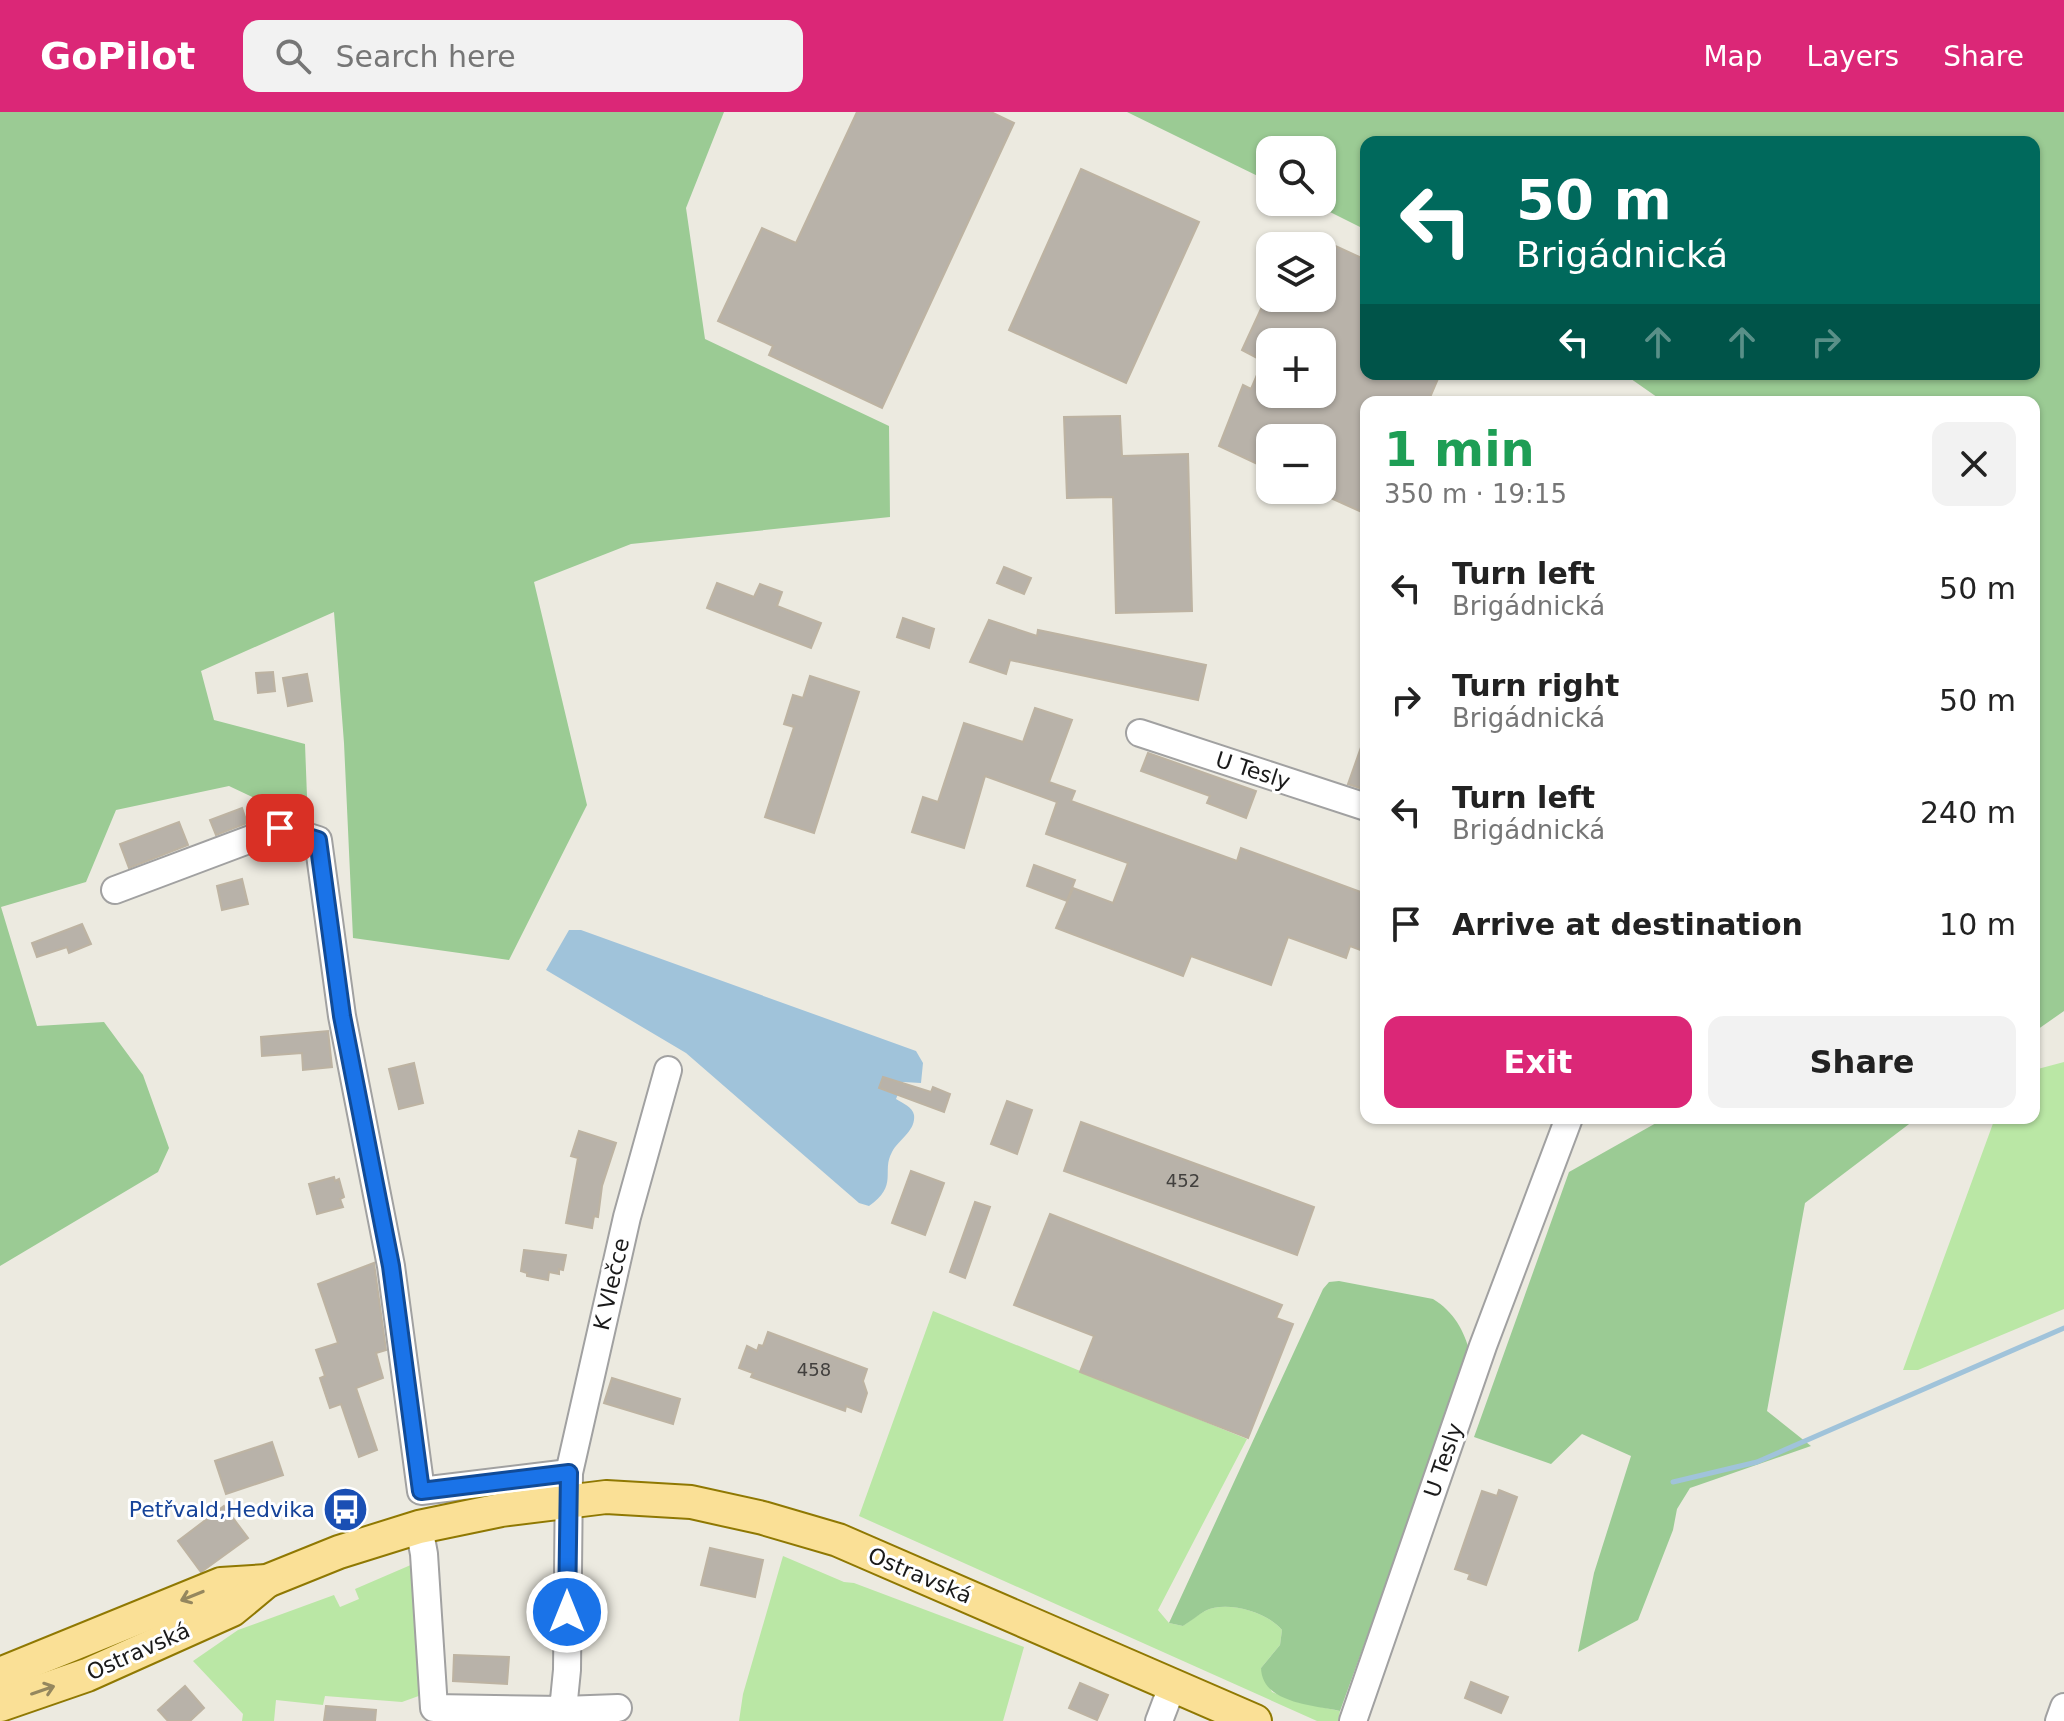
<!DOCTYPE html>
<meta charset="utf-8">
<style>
:root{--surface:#fff;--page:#f2f2f2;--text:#222;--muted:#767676;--accent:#db2777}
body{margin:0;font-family:"DejaVu Sans",sans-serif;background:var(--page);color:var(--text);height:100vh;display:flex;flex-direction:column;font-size:30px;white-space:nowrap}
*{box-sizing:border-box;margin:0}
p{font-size:26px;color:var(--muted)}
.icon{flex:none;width:44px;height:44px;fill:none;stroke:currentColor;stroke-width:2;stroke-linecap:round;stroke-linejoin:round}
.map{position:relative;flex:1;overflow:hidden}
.side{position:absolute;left:1360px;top:284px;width:680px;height:728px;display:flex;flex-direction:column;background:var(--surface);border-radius:16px;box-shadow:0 2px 6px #0004}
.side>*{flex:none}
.top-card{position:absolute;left:1360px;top:24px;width:680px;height:244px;border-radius:16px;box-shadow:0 2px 6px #0004;background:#00695c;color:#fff;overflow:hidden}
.controls{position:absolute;left:1256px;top:24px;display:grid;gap:16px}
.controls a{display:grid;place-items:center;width:80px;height:80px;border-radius:16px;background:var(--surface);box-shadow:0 2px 6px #0004;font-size:40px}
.pin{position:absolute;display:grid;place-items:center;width:68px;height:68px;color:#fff;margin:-34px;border-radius:16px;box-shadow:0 4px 12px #0006}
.me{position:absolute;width:88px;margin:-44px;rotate:0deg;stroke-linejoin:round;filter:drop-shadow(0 0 6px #0008)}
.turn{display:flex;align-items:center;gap:28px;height:168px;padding:0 24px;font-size:36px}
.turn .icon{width:104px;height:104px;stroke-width:2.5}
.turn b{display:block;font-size:56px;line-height:68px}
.lanes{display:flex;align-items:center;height:76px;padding:0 24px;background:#0003;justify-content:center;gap:40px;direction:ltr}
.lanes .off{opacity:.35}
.round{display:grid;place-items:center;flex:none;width:84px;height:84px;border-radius:16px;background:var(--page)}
.headline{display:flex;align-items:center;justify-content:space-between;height:136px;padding:0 24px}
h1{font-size:48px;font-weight:700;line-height:60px;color:#1e9e55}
.primary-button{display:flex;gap:16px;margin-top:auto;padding:16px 24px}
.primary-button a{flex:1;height:92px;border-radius:16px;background:var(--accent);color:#fff;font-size:32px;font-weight:700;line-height:92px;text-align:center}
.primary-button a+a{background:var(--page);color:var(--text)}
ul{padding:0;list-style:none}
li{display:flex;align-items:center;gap:24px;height:112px;padding:0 24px}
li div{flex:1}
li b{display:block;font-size:30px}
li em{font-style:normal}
header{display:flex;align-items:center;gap:48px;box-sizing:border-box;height:112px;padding:0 40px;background:var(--accent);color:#fff}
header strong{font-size:38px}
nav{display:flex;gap:44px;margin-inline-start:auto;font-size:28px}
.search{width:560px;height:72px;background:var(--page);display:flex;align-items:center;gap:20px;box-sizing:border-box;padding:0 28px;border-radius:16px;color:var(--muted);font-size:30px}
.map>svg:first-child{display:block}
.grass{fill:#bae7a5}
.forest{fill:#9bcb94}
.water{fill:#a0c3da}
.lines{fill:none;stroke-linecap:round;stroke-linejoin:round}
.stream{stroke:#a0c3da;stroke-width:5}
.building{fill:#b8b2a9;stroke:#bdb3a2;stroke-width:2;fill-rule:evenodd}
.minor-casing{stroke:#a1a1a1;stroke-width:30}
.major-casing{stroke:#8f7802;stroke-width:36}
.minor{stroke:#fff;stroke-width:26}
.major{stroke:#fae096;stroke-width:32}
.oneway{stroke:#95875e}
.route-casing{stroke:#114b97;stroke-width:20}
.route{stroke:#1a73e8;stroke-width:14}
.labels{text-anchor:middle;stroke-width:6;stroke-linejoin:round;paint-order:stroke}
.number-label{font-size:18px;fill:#42403e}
.street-label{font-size:22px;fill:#1a1a1a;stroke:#fff}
.transit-label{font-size:22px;fill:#164399;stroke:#fff;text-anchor:end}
</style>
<header>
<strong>GoPilot</strong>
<div class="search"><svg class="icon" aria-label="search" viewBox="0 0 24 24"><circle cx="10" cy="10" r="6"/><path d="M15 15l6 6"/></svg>Search here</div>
<nav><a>Map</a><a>Layers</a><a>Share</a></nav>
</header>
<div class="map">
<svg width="2064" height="1609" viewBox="0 0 2064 1609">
<rect width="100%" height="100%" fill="#eceae0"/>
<g class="grass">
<path d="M 2064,950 L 2064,1197 L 1918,1258 L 1903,1258 L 1995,1006 L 2034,1006 L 2034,958 Z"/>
<path d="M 933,1199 L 1247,1327 L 1158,1498 L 1169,1511 L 1183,1514 C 1190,1509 1197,1503 1205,1499 C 1226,1488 1268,1500 1282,1518 L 1280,1533 L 1261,1556 L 1272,1580 L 1297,1590 L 1340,1599 L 1338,1609 L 1317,1609 L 859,1404 Z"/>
<path d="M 783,1444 L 844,1470 L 854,1471 L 1024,1535 L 1003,1609 L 739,1609 L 743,1582 Z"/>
<path d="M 420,1449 L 427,1581 L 402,1590 L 325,1584 L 323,1593 L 276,1588 L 274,1609 L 242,1609 L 243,1602 L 193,1549 L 238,1518 L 334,1483 L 340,1495 L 359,1487 L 355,1477 Z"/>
</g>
<g class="forest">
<path d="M 0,0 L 724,0 L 686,96 L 705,227 L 889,314 L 890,405 L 631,432 L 534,470 L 587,693 L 509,848 L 353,826 L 344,631 L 334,500 L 201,559 L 214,608 L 305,632 L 308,711 L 229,674 L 116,698 L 86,770 L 1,795 L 37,914 L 104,910 L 143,963 L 169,1036 L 158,1060 L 0,1154 Z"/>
<path d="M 1127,0 L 2064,0 L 2064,899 L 2034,920 L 2034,290 L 1664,290 L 1624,262 L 2034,262 L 2034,30 L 1366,30 L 1366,118 L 1310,90 L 1322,90 L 1322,38 L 1270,38 L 1270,70 Z"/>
<path d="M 1665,1006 L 1917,1006 L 1805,1091 L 1767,1299 L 1811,1334 L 1690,1376 L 1677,1397 L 1673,1418 L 1638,1508 L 1578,1540 L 1594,1461 L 1631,1344 L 1582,1322 L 1551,1352 L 1474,1325 L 1569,1060 Z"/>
<path d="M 1339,1169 L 1433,1187 C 1454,1200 1464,1218 1470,1241 L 1340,1599 C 1312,1593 1262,1591 1261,1556 L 1280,1533 L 1282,1518 C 1268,1500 1226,1488 1205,1499 C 1198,1503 1191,1509 1183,1514 L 1169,1511 L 1323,1177 L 1329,1170 Z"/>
</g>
<path class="water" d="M 569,818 L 581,818 L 916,939 L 923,951 L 921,971 L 903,970 L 896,987 C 902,991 913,995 914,1003 C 916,1019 899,1027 892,1040 C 881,1060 899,1073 869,1094 L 859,1091 L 686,941 L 546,858 Z"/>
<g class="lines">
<path class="stream" d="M 1673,1370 L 1757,1350 L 2064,1216"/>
</g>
<g class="building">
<path d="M 857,0 L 991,0 L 1014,11 L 882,296 L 769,243 L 773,234 L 718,209 L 762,116 L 796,131 Z"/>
<path d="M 1081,57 L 1199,110 L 1126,271 L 1009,218 Z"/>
<path d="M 1331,132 L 1366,148 L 1366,262 L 1440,262 L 1428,290 L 1366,290 L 1366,402 L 1322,382 L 1322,326 L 1270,326 L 1270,358 L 1219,334 L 1243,273 L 1251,277 L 1263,249 L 1242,238 L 1266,186 L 1298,186 L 1322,197 L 1322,151 ZM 1270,230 L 1322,230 L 1322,282 L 1270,282 Z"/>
<path d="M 1120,304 L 1122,344 L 1188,342 L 1192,499 L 1116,501 L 1113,385 L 1067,386 L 1064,305 Z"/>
<path d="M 1004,455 L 1031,466 L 1024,482 L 997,471 Z"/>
<path d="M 717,471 L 754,485 L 760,472 L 782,480 L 777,494 L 821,511 L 811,536 L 707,496 Z"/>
<path d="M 903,506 L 934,517 L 929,536 L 897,525 Z"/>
<path d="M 989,508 L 1037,524 L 1038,518 L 1206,553 L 1198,588 L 1010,548 L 1006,562 L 970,550 Z"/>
<path d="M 273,560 L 275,579 L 258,581 L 256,561 Z"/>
<path d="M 307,562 L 312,589 L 288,594 L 283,566 Z"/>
<path d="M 810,564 L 859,580 L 814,721 L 765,705 L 794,615 L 784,612 L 793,583 L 803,586 Z"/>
<path d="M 1035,596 L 1072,608 L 1049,670 L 1075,679 L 1071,689 L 1237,749 L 1241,736 L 1366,782 L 1366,840 L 1350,834 L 1346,846 L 1288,825 L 1271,873 L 1191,844 L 1183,864 L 1056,816 L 1073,776 L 1113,791 L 1128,751 L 1046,722 L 1057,690 L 985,664 L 964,736 L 912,720 L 923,685 L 938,690 L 964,611 L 1023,630 Z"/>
<path d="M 1364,627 L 1366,628 L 1366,678 L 1348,672 Z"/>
<path d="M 1148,641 L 1256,679 L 1246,706 L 1207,691 L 1210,684 L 1141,659 Z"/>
<path d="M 242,696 L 247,711 L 216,723 L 210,708 Z"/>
<path d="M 179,710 L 188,733 L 129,756 L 120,732 Z"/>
<path d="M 1034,753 L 1075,768 L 1067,789 L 1027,774 Z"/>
<path d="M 242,767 L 248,792 L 222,798 L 217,774 Z"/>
<path d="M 82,812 L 91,832 L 69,841 L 67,835 L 37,845 L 32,831 Z"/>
<path d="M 328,919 L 332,955 L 303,958 L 302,941 L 262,944 L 261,925 Z"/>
<path d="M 414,951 L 423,991 L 399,997 L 389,957 Z"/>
<path d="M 883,965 L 931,980 L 933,975 L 950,982 L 944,1000 L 879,976 Z"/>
<path d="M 1007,989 L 1032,998 L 1017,1042 L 991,1032 Z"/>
<path d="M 1081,1010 L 1314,1095 L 1297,1143 L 1064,1059 Z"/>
<path d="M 579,1019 L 616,1031 L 602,1074 L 598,1105 L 594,1104 L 592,1116 L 566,1111 L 578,1046 L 571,1044 Z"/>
<path d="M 911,1059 L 944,1071 L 925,1123 L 892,1111 Z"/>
<path d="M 334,1065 L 335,1069 L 339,1067 L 344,1085 L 340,1087 L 343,1095 L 317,1102 L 309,1072 Z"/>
<path d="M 975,1090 L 990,1095 L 965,1166 L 950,1160 Z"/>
<path d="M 1050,1102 L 1282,1193 L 1276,1206 L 1293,1212 L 1248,1326 L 1080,1260 L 1094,1224 L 1014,1193 Z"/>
<path d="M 524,1138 L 566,1143 L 563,1158 L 559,1157 L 559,1162 L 549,1160 L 548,1168 L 527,1164 L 527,1161 L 521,1159 Z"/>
<path d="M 374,1151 L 386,1238 L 376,1241 L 383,1266 L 356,1276 L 377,1338 L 359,1345 L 341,1292 L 330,1296 L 320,1266 L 325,1264 L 316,1238 L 338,1231 L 318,1172 Z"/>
<path d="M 768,1220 L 867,1257 L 863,1269 L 867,1281 L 861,1300 L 846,1294 L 845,1299 L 751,1265 L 753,1261 L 739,1256 L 747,1234 L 757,1239 L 759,1233 L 763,1234 Z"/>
<path d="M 612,1266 L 680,1287 L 673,1312 L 604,1291 Z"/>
<path d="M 272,1330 L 283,1363 L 226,1382 L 215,1349 Z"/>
<path d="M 1499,1378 L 1517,1385 L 1486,1473 L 1468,1467 L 1470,1462 L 1455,1457 L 1482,1379 L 1497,1384 Z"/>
<path d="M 224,1394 L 248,1426 L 201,1460 L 178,1429 Z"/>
<path d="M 710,1436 L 763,1448 L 755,1485 L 701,1473 Z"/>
<path d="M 454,1543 L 509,1545 L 507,1572 L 453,1569 Z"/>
<path d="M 1471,1570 L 1508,1585 L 1501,1601 L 1465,1586 Z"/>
<path d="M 1080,1571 L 1108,1583 L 1097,1608 L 1069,1596 Z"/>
<path d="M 185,1574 L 204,1596 L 190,1609 L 168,1609 L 158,1598 Z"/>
<path d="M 326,1594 L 376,1598 L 375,1609 L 324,1609 Z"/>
</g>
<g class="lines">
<defs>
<g id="minor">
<path d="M 1140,621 L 1366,695"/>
<path d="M 115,778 L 280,716 L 318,728 L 342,904 L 391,1154 L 421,1379 L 569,1361"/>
<path d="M 419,1415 L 424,1442 L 434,1596 L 563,1598 L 567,1558 L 569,1361 L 627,1105 L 668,958"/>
<path d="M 563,1598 L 618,1596"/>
<path d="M 1159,1609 L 1173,1572"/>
<path d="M 1353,1609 L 1483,1234 L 1569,1006"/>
<path d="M 2059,1609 L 2064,1595"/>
</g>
<g id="major">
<path d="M 0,1562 L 221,1472 L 267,1469 L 339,1440 L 419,1415 L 501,1398 L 606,1385 L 691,1390 L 763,1406 L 838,1428 L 1255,1609"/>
<path d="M 0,1593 L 87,1563 L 232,1498 L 267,1469"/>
</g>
</defs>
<use href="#minor" class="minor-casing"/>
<use href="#major" class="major-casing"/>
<use href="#minor" class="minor"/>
<use href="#major" class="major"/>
</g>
<defs><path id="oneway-shaft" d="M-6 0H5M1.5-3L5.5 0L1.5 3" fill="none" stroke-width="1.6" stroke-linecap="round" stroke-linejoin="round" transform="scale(2)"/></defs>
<g class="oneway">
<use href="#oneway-shaft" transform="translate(192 1484) rotate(158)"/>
<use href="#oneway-shaft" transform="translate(43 1578) rotate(-19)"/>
</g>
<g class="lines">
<defs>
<path id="route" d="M 280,716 L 318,728 L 342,904 L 391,1154 L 421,1379 L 569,1361 L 567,1500"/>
</defs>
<use href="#route" class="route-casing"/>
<use href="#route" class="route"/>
</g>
<defs>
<symbol id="bus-disc" viewBox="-11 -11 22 22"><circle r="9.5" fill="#1a4fb4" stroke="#fff"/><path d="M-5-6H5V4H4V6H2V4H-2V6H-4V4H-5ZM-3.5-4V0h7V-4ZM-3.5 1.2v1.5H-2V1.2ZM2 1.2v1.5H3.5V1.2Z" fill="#fff"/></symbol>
</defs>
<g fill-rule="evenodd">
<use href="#bus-disc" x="320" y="1372" width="51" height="51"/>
</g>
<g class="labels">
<g class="number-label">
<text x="1183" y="1075">452</text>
<text x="814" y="1264">458</text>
</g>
<g class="street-label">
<text transform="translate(1253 658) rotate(18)" y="8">U Tesly</text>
<text transform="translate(611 1172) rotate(-77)" y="8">K Vlečce</text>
<text transform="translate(1443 1348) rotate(-71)" y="8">U Tesly</text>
<text transform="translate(920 1463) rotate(23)" y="8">Ostravská</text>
<text transform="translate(138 1539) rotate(-24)" y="8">Ostravská</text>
</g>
<g class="transit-label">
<text x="315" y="1405">Petřvald,Hedvika</text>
</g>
</g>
</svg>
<div class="controls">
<a><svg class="icon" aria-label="search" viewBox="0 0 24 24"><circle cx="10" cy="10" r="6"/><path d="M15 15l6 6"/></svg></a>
<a><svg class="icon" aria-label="layers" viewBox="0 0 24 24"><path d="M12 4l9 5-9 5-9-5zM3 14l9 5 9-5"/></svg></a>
<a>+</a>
<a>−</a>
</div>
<div class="pin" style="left:280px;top:716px;background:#d93025"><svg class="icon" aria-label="arrive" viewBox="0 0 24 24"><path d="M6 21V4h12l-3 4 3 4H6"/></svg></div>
<svg class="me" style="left:567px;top:1500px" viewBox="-20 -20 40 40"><circle r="17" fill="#1a73e8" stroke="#fff" stroke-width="3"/><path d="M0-11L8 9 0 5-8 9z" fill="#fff"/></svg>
<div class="top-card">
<div class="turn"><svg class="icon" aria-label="left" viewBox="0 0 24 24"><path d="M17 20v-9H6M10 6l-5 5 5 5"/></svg><div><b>50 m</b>Brigádnická</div></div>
<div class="lanes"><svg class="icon" aria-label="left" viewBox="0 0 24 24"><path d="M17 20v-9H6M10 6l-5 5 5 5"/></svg><svg class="icon off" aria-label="ahead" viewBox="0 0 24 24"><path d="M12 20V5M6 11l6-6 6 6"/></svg><svg class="icon off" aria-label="ahead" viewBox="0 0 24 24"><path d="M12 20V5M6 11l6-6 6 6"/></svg><svg class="icon off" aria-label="right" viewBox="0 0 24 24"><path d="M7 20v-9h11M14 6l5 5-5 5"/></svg></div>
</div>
<section class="side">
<div class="headline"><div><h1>1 min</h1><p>350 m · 19:15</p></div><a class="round"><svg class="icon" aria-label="close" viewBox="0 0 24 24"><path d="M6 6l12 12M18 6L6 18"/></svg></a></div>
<ul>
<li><svg class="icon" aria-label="left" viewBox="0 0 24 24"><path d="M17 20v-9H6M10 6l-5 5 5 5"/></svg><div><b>Turn left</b><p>Brigádnická</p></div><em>50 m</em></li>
<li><svg class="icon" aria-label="right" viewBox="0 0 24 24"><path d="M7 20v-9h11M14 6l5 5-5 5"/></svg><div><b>Turn right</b><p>Brigádnická</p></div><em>50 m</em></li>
<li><svg class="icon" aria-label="left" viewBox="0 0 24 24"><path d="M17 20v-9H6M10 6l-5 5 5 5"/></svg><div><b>Turn left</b><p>Brigádnická</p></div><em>240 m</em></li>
<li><svg class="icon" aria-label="arrive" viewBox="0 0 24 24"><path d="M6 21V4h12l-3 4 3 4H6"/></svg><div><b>Arrive at destination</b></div><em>10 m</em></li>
</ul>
<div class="primary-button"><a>Exit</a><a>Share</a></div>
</section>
</div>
